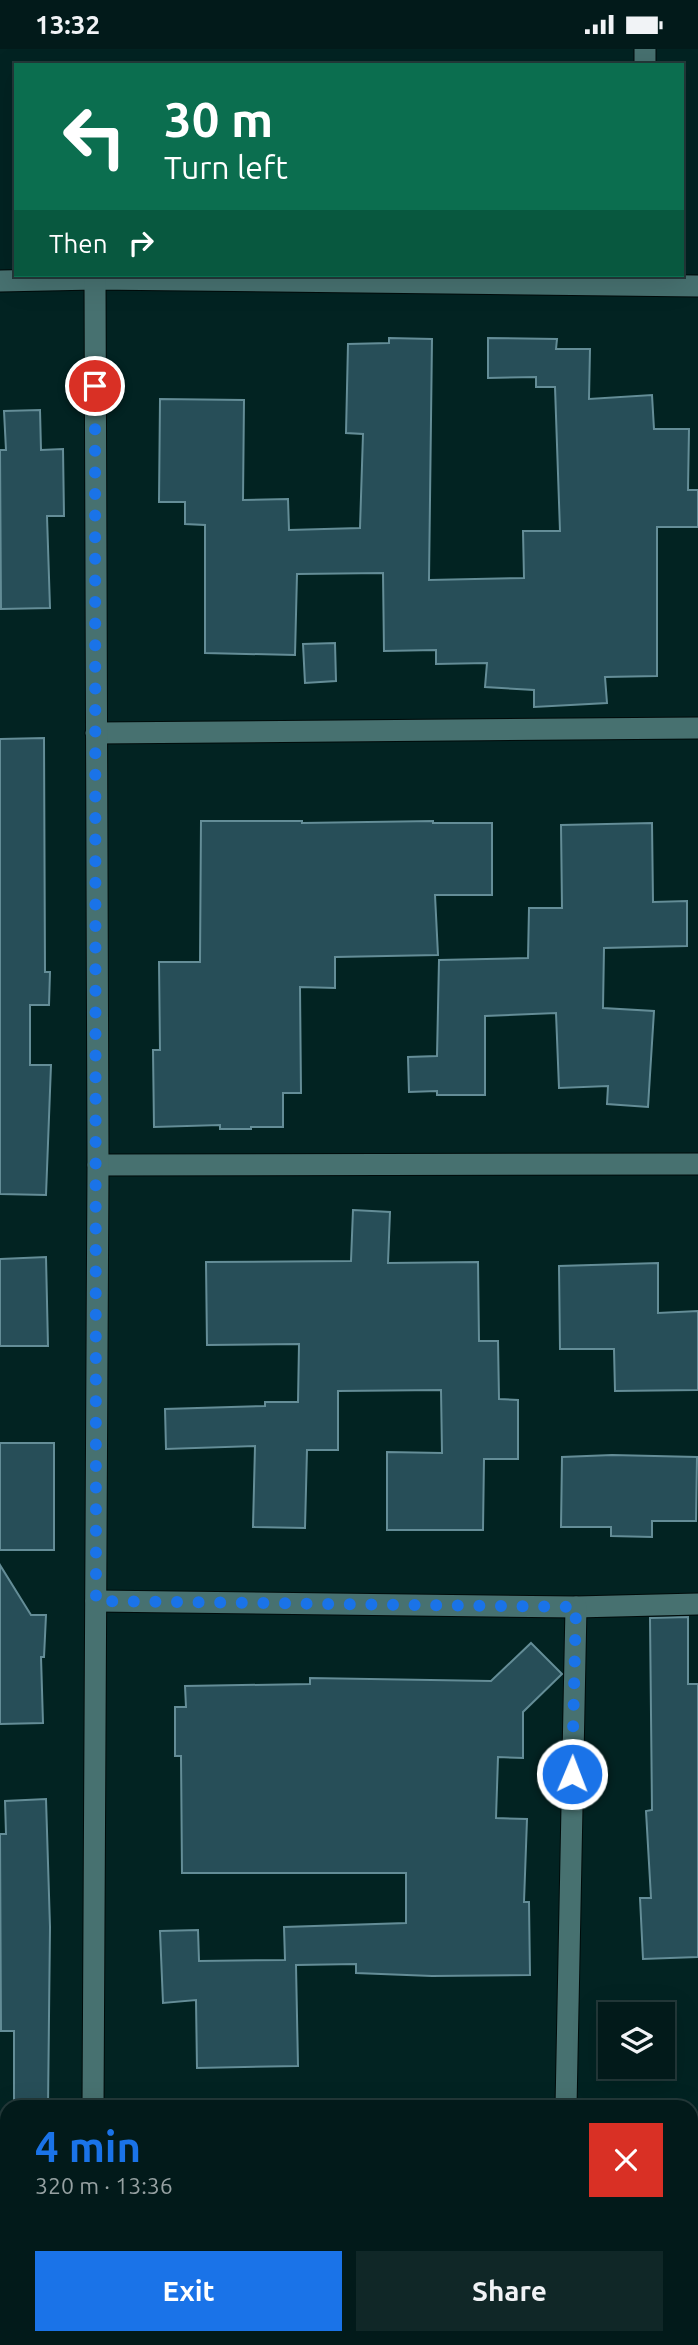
<!DOCTYPE html>
<meta charset="utf-8">
<style>
:root{--surface:#021a1a;--page:#102727;--text:#f1f3f6;--muted:#96a1a2;--line:#233839;--accent:#1a73e8}
body{margin:0;font-family:Ubuntu,sans-serif;background:var(--page);color:var(--text);height:100vh;display:flex;flex-direction:column;font-size:26px;white-space:nowrap}
*{box-sizing:border-box;margin:0}
p{font-size:23px;color:var(--muted)}
.icon{flex:none;width:38px;height:38px;fill:none;stroke:currentColor;stroke-width:2;stroke-linecap:round;stroke-linejoin:round}
.map{position:relative;flex:1;overflow:hidden}
.details{position:absolute;left:0px;top:2051px;width:698px;height:245px;display:flex;flex-direction:column;background:var(--surface);border-radius:21px 21px 0 0;box-shadow:0 7px 28px #0002,0 0 0 2px var(--line)}
.details>*{flex:none}
.top-card{position:absolute;left:14px;top:14px;width:670px;height:214px;border-radius:0px;box-shadow:0 7px 28px #0002,0 0 0 2px var(--line);background:#0b6e4f;color:#fff;overflow:hidden}
.fabs{position:absolute;left:598px;top:1953px;display:grid;gap:14px}
.fabs a{display:grid;place-items:center;width:77px;height:77px;border-radius:0px;background:var(--surface);box-shadow:0 7px 28px #0002,0 0 0 2px var(--line);font-size:35px}
.pin{position:absolute;display:grid;place-items:center;width:60px;height:60px;color:#fff;margin:-30px;border:4px solid #fff;border-radius:50%;box-shadow:0 2px 7px #0007}
.me{position:absolute;width:77px;margin:-38px;rotate:1deg;stroke-linejoin:round;filter:drop-shadow(0 0 5px #0008)}
.turn{display:flex;align-items:center;gap:24px;height:147px;padding:0 35px;font-size:32px}
.turn .icon{width:91px;height:91px;stroke-width:2.5}
.turn b{display:block;font-size:49px;line-height:60px}
.then{display:flex;align-items:center;height:66px;padding:0 35px;background:#0003;gap:14px;font-size:26px}
.round{display:grid;place-items:center;flex:none;width:74px;height:74px;border-radius:0px;background:var(--page)}
.overview{display:flex;align-items:center;justify-content:space-between;height:119px;padding:0 35px}
h1{font-size:42px;font-weight:600;line-height:52px;color:var(--accent)}
.primary-button{display:flex;gap:14px;margin-top:auto;padding:14px 35px}
.primary-button a{flex:1;height:80px;border-radius:0px;background:var(--accent);color:#fff;font-size:28px;font-weight:600;line-height:80px;text-align:center}
.primary-button a+a{background:var(--page);color:var(--text)}
.status{display:flex;justify-content:space-between;align-items:center;height:49px;padding:0 35px;background:var(--surface);direction:ltr}
.status svg{height:19px;fill:currentColor}
.map>svg:first-child{display:block}
.building{fill:#274e58;stroke:#648d97;stroke-width:2}
.lines{fill:none;stroke-linecap:round;stroke-linejoin:round}
.minor-casing{stroke:#000b0a;stroke-width:23}
.minor{stroke:#477170;stroke-width:21}
.route{stroke:#1a73e8;stroke-width:12;stroke-dasharray:0 21.6}
</style>
<div class="status"><b>13:32</b><svg viewBox="0 0 49 12"><path d="M0 12V9h3v3zM5 12V6h3v6zM10 12V3h3v9zM15 12V0h3v12zM26 1h20v11H26zM47 4h2v5h-2z"/></svg></div>
<div class="map">
<svg width="698" height="2296" viewBox="0 0 698 2296">
<rect width="100%" height="100%" fill="#022322"/>
<g class="building">
<path d="M 389,289 L 432,290 L 429,531 L 524,529 L 523,482 L 560,482 L 555,338 L 536,338 L 536,328 L 488,329 L 488,289 L 557,290 L 556,300 L 590,300 L 589,350 L 652,346 L 654,380 L 689,380 L 688,441 L 698,441 L 698,478 L 657,478 L 657,627 L 605,628 L 607,654 L 534,658 L 534,641 L 485,638 L 487,614 L 436,615 L 436,601 L 384,602 L 383,524 L 297,525 L 295,606 L 205,604 L 205,476 L 185,475 L 185,453 L 159,453 L 160,350 L 244,351 L 243,451 L 288,450 L 289,481 L 360,479 L 363,385 L 346,384 L 348,295 L 389,294 Z"/>
<path d="M 40,361 L 41,401 L 63,400 L 64,467 L 47,467 L 50,559 L 1,560 L 0,401 L 6,401 L 4,362 Z"/>
<path d="M 335,594 L 336,632 L 305,634 L 303,595 Z"/>
<path d="M 44,689 L 45,923 L 50,923 L 49,956 L 30,956 L 30,1016 L 51,1016 L 46,1146 L 0,1145 L 0,690 Z"/>
<path d="M 201,772 L 302,772 L 302,774 L 433,772 L 433,774 L 492,774 L 492,846 L 435,846 L 438,906 L 335,908 L 335,939 L 300,938 L 301,1044 L 283,1044 L 283,1078 L 251,1078 L 251,1080 L 220,1080 L 220,1076 L 154,1078 L 153,1001 L 160,1001 L 159,913 L 200,913 Z"/>
<path d="M 652,774 L 653,853 L 687,852 L 687,897 L 604,899 L 603,959 L 654,962 L 648,1058 L 607,1055 L 608,1037 L 559,1039 L 556,964 L 485,967 L 485,1046 L 437,1046 L 437,1042 L 409,1043 L 408,1008 L 437,1007 L 439,911 L 528,909 L 529,859 L 562,859 L 561,776 Z"/>
<path d="M 353,1161 L 390,1163 L 388,1214 L 478,1213 L 479,1292 L 498,1292 L 499,1350 L 518,1351 L 518,1410 L 484,1410 L 483,1481 L 387,1481 L 387,1403 L 442,1404 L 441,1341 L 338,1342 L 338,1401 L 307,1401 L 305,1479 L 253,1478 L 255,1397 L 166,1400 L 165,1360 L 265,1357 L 265,1353 L 298,1353 L 299,1295 L 207,1296 L 206,1213 L 351,1212 Z"/>
<path d="M 46,1208 L 48,1297 L 0,1297 L 0,1210 Z"/>
<path d="M 658,1214 L 658,1264 L 698,1262 L 698,1341 L 615,1342 L 614,1300 L 560,1300 L 559,1217 Z"/>
<rect x="0" y="1394" width="54" height="107"/>
<path d="M 612,1406 L 697,1408 L 696,1472 L 652,1472 L 652,1488 L 611,1487 L 611,1478 L 561,1478 L 562,1408 Z"/>
<path d="M 0,1516 L 31,1566 L 46,1566 L 44,1608 L 41,1608 L 43,1674 L 0,1675 Z"/>
<path d="M 688,1568 L 688,1635 L 698,1635 L 698,1908 L 643,1910 L 640,1849 L 651,1849 L 646,1762 L 652,1761 L 650,1569 Z"/>
<path d="M 531,1594 L 562,1625 L 523,1663 L 523,1709 L 498,1708 L 496,1769 L 527,1770 L 524,1853 L 529,1853 L 530,1926 L 432,1927 L 356,1924 L 356,1915 L 296,1916 L 298,2017 L 197,2019 L 196,1951 L 163,1954 L 160,1882 L 198,1881 L 199,1912 L 285,1911 L 284,1878 L 406,1874 L 406,1824 L 182,1824 L 181,1707 L 175,1707 L 175,1658 L 186,1658 L 185,1637 L 310,1635 L 310,1629 L 491,1632 Z"/>
<path d="M 46,1750 L 50,1878 L 48,2058 L 14,2058 L 14,1982 L 1,1982 L 0,1785 L 6,1785 L 5,1752 Z"/>
</g>
<g class="lines">
<defs>
<g id="minor">
<path d="M 645,16 L 645,0"/>
<path d="M 0,232 L 95,230 L 698,237"/>
<path d="M 96,684 L 698,679"/>
<path d="M 98,1116 L 698,1115"/>
<path d="M 96,1552 L 576,1558 L 698,1555"/>
<path d="M 93,2058 L 98,1116 L 95,230"/>
<path d="M 566,2058 L 576,1558"/>
<path d="M 691,2251 L 698,2245"/>
<path d="M 91,2296 L 91,2289"/>
<path d="M 561,2296 L 561,2289"/>
<path d="M 644,2296 L 652,2289"/>
</g>
</defs>
<use href="#minor" class="minor-casing"/>
<use href="#minor" class="minor"/>
</g>
<g class="lines">
<path class="route" d="M 95,337 L 96,1552 L 576,1558 L 572,1725"/>
</g>
</svg>
<div class="fabs">
<a><svg class="icon" aria-label="layers" viewBox="0 0 24 24"><path d="M12 4l9 5-9 5-9-5zM3 14l9 5 9-5"/></svg></a>
</div>
<div class="pin" style="left:95px;top:337px;background:#d93025"><svg class="icon" aria-label="arrive" viewBox="0 0 24 24"><path d="M6 21V4h12l-3 4 3 4H6"/></svg></div>
<svg class="me" style="left:572px;top:1725px" viewBox="-20 -20 40 40"><circle r="17" fill="#1a73e8" stroke="#fff" stroke-width="3"/><path d="M0-11L8 9 0 5-8 9z" fill="#fff"/></svg>
<div class="top-card">
<div class="turn"><svg class="icon" aria-label="left" viewBox="0 0 24 24"><path d="M17 20v-9H6M10 6l-5 5 5 5"/></svg><div><b>30 m</b>Turn left</div></div>
<div class="then">Then<svg class="icon" aria-label="right" viewBox="0 0 24 24"><path d="M7 20v-9h11M14 6l5 5-5 5"/></svg></div>
</div>
<section class="details">
<div class="overview"><div><h1>4 min</h1><p>320 m · 13:36</p></div><a class="round" style="background:#d93025;color:#fff"><svg class="icon" aria-label="close" viewBox="0 0 24 24"><path d="M6 6l12 12M18 6L6 18"/></svg></a></div>
<div class="primary-button"><a>Exit</a><a>Share</a></div>
</section>
</div>
